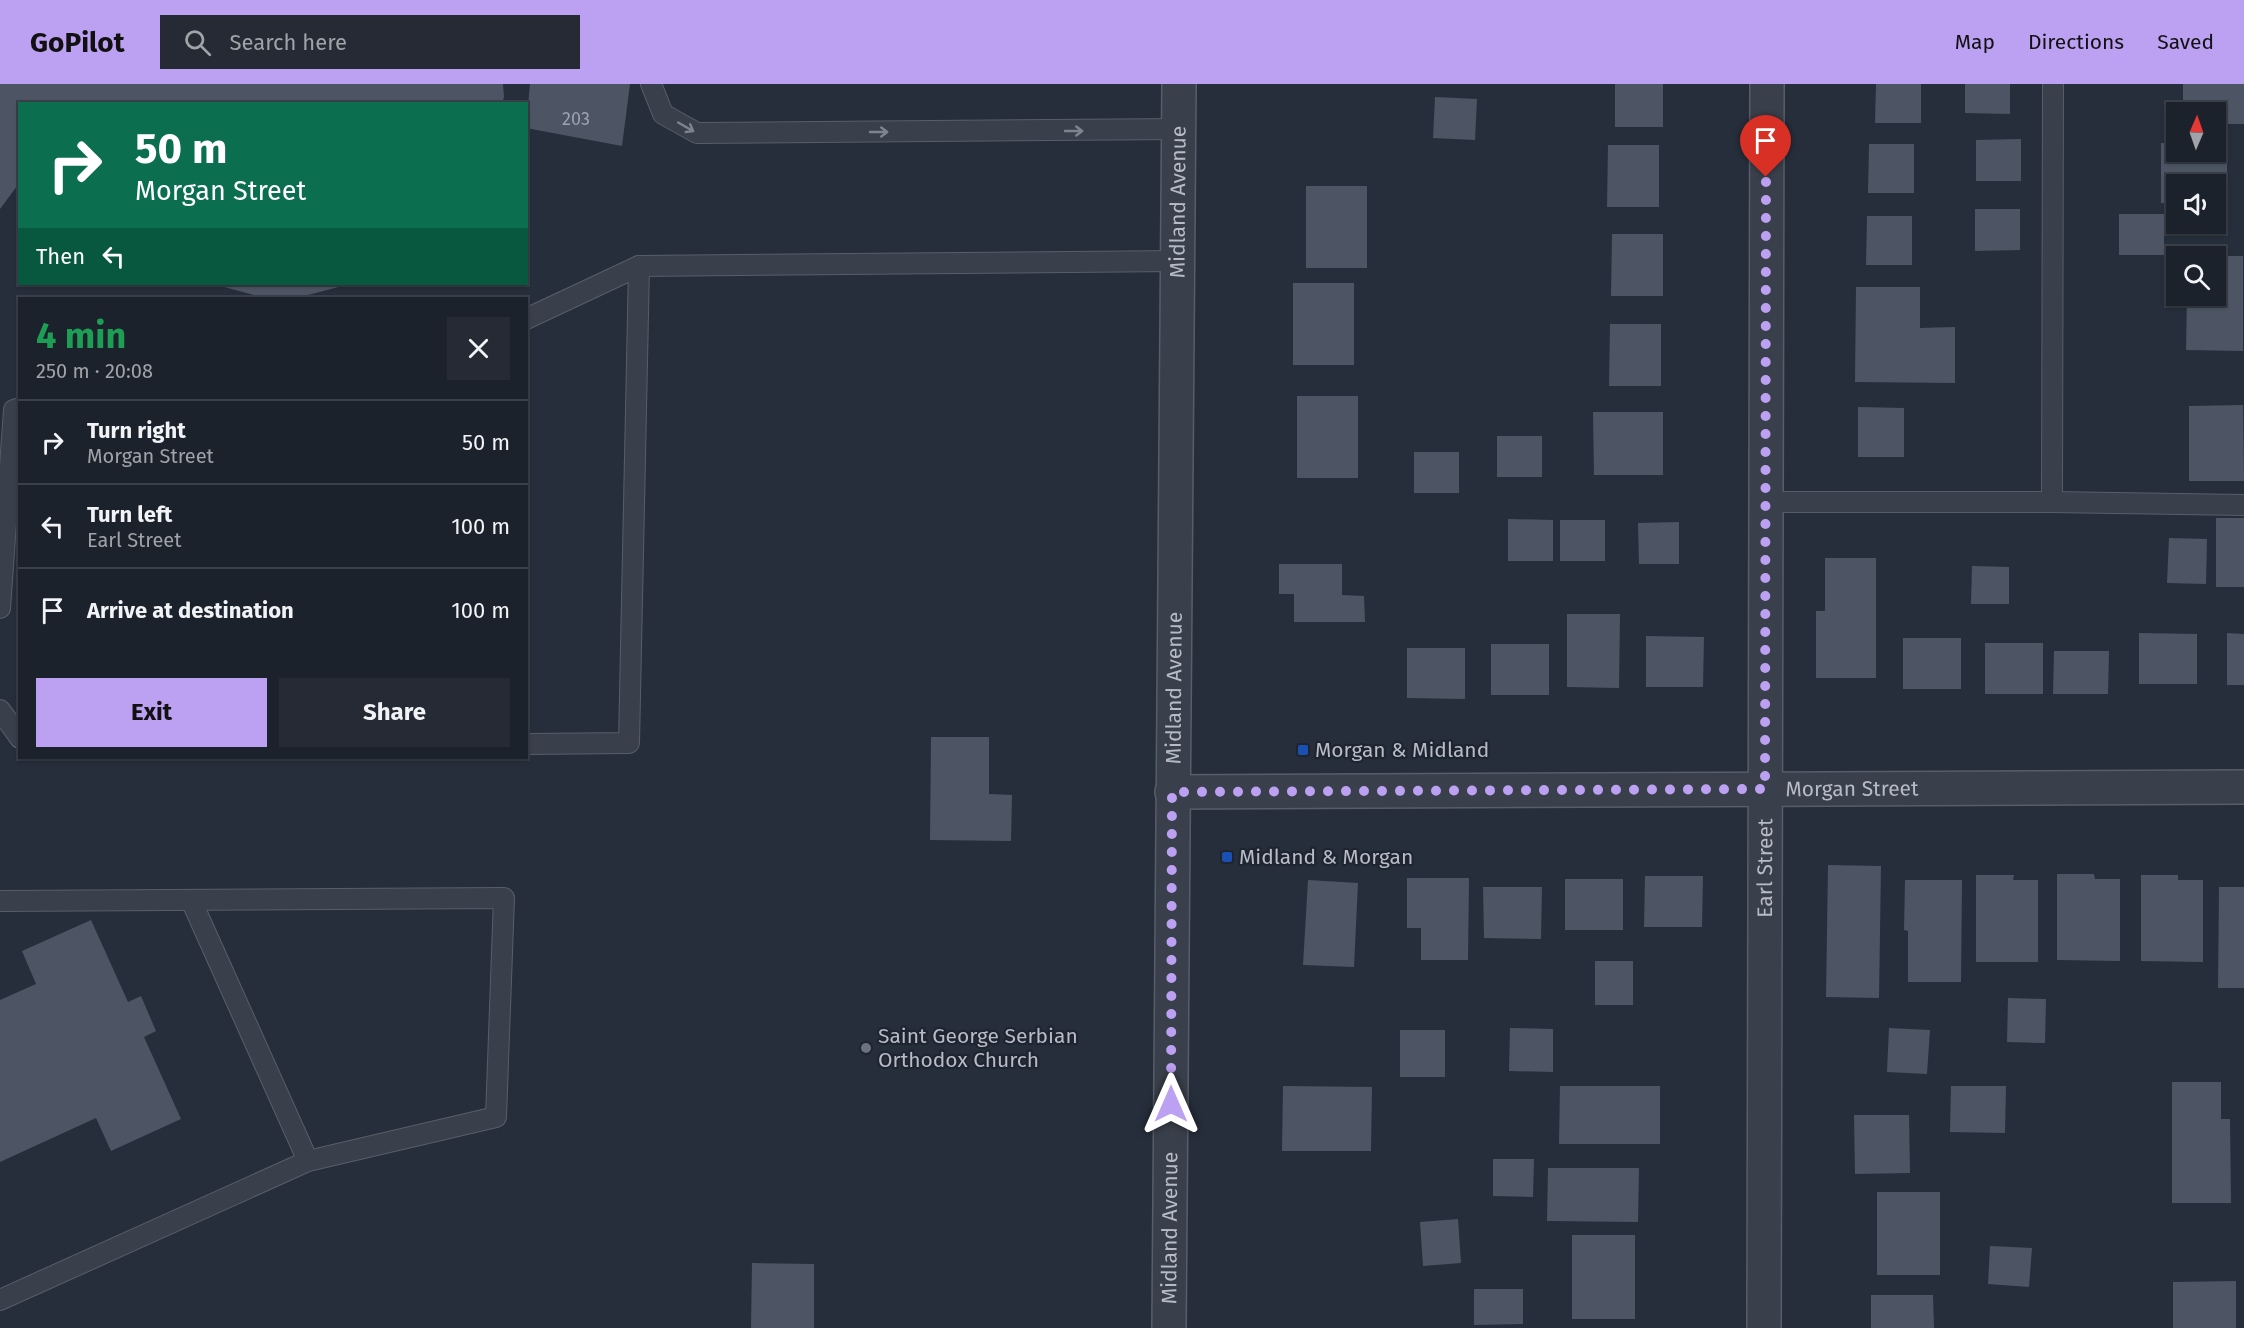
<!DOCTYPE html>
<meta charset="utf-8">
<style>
:root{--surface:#1c222c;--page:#252a34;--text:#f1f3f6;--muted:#a0a4a9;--line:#3a3f48;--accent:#bca0f2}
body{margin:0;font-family:"Fira Sans",sans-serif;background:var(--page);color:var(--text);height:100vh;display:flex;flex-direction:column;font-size:22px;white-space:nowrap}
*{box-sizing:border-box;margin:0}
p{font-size:20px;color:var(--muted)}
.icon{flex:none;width:33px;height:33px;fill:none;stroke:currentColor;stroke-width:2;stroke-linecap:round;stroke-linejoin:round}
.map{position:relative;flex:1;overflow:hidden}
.drawer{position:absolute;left:18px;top:213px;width:510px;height:462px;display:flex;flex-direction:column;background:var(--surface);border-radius:0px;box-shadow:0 2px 4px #0004,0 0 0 2px var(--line)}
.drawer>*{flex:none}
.top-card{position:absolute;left:18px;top:18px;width:510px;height:183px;border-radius:0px;box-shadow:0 2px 4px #0004,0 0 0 2px var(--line);background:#0b6e4f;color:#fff;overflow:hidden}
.needle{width:39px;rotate:2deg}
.buttons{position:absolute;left:2166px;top:18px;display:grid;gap:12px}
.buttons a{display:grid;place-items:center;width:60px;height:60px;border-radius:0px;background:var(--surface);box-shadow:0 2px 4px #0004,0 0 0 2px var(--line);font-size:30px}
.pin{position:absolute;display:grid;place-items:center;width:51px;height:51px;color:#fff;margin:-62px -26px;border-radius:50% 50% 50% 0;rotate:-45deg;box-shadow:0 0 6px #0007}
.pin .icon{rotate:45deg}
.me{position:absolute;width:66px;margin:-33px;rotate:0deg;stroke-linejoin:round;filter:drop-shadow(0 0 4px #0008)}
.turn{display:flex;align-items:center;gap:21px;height:126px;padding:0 18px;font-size:27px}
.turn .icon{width:78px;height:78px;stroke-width:2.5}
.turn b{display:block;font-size:42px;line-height:51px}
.then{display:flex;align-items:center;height:57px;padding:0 18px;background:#0003;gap:12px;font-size:22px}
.round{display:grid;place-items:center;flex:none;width:63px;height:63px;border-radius:0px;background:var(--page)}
.headline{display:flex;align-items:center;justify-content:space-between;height:102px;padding:0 18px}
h1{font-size:36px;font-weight:700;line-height:45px;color:#1e9e55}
.cta{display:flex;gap:12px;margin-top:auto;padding:12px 18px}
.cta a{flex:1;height:69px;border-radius:0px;background:var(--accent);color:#111;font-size:24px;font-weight:700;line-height:69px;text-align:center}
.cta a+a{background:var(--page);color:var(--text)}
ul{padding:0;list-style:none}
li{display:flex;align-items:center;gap:18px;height:84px;padding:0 18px;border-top:2px solid var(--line)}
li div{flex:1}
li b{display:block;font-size:22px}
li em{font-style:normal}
header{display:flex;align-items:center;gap:36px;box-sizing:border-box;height:84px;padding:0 30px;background:var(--accent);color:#111}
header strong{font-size:28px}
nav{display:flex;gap:33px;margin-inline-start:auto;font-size:21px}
.search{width:420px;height:54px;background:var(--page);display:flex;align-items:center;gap:15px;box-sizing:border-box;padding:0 21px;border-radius:0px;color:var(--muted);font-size:22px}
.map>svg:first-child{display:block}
.building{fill:#4d5564}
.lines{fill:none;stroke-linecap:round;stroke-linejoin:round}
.service-casing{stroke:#585e69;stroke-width:22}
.minor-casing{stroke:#585e69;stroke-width:36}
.tertiary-casing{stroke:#585e69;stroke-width:36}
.service{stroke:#3a404b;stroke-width:20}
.minor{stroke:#3a404b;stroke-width:33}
.tertiary{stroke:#3a404b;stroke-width:33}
.oneway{stroke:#7e848f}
.route{stroke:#bca0f2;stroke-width:10;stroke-dasharray:0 18}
.transit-dot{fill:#1a4fb4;stroke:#1f2530;stroke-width:2}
.worship-dot{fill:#6b7280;stroke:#1f2530;stroke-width:2}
.labels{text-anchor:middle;stroke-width:4.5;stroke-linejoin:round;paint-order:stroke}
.number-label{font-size:18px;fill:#9ca2ae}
.street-label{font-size:21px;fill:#b6bbc7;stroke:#1f2530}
.poi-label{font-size:21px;fill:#b6bbc7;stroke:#1f2530;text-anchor:start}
</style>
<header>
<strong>GoPilot</strong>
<div class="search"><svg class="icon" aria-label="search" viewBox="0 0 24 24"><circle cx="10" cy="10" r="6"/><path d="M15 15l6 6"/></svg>Search here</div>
<nav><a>Map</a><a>Directions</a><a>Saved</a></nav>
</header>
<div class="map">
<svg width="2244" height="1244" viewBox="0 0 2244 1244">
<rect width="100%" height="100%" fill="#262e3b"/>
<g class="building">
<path d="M 0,0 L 503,0 L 504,13 L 502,20 L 20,20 L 20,98 L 0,125 Z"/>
<path d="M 530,0 L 630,0 L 622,62 L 526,44 Z"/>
<rect x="1615" y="0" width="48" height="43"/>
<path d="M 1876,0 L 1921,0 L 1921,39 L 1875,39 Z"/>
<path d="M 1965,0 L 2010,0 L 2010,30 L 1965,29 Z"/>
<path d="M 2183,0 L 2244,0 L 2244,40 L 2216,40 L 2216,28 L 2183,28 Z"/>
<path d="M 1435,13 L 1477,15 L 1475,56 L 1433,54 Z"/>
<path d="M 2021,55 L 2021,97 L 1976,97 L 1976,56 Z"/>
<path d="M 2161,59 L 2176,60 L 2176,68 L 2216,68 L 2216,60 L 2227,60 L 2227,120 L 2216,120 L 2216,100 L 2176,100 L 2176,119 L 2161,119 Z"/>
<path d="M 1869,60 L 1914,60 L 1914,109 L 1868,109 Z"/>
<path d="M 1608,61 L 1659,61 L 1659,123 L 1607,123 Z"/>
<rect x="1306" y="102" width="61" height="82"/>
<path d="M 1975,125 L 2020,125 L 2020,166 L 1975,167 Z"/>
<rect x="2119" y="130" width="45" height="41"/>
<path d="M 1867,132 L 1912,132 L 1912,181 L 1866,181 Z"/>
<path d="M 1612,150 L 1663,150 L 1663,212 L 1611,212 Z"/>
<path d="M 2216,172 L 2243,172 L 2243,267 L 2186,266 L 2187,212 L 2216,212 Z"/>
<rect x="1293" y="199" width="61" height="82"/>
<path d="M 213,200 L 350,200 L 308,211 L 254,211 Z"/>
<path d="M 1856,203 L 1920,203 L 1920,244 L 1955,243 L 1955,299 L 1855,298 Z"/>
<path d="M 1610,240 L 1661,240 L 1661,302 L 1609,302 Z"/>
<rect x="1297" y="312" width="61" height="82"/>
<path d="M 2243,321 L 2244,397 L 2189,397 L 2189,322 Z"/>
<path d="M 1858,323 L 1904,324 L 1904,373 L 1858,373 Z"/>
<path d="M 1593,328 L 1663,328 L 1663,391 L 1594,391 Z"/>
<rect x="1497" y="352" width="45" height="41"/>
<rect x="1414" y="368" width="45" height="41"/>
<rect x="2216" y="434" width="28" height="69"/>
<path d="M 1508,435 L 1553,436 L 1553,477 L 1508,477 Z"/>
<rect x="1560" y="436" width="45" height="41"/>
<path d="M 1679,438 L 1679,480 L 1639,480 L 1638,439 Z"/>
<path d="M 2169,454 L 2207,455 L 2206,500 L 2167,499 Z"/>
<path d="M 1825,474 L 1876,474 L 1876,594 L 1816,594 L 1816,527 L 1825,527 Z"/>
<path d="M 1279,480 L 1342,480 L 1342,511 L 1364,512 L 1365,538 L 1294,538 L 1294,510 L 1279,510 Z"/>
<path d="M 1972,482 L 2009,483 L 2009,520 L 1971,520 Z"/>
<path d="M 1567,530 L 1620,530 L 1619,604 L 1567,603 Z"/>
<path d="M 2139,549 L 2197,550 L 2197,600 L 2139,600 Z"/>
<path d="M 2227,549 L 2244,550 L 2244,601 L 2227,601 Z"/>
<path d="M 1646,552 L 1704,553 L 1703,603 L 1646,603 Z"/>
<rect x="1903" y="554" width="58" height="51"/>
<rect x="1985" y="559" width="58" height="51"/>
<rect x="1491" y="560" width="58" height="51"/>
<path d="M 1407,564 L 1465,564 L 1465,615 L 1407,614 Z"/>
<path d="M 2054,567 L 2109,567 L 2108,610 L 2053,610 Z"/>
<path d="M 931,653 L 989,653 L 989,710 L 1012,711 L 1011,757 L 930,756 Z"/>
<path d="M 1828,781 L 1881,782 L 1879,914 L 1826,913 Z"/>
<path d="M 2057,790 L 2094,790 L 2095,795 L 2120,795 L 2120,877 L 2057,876 Z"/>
<path d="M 1976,791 L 2014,791 L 2013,796 L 2038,796 L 2038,878 L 1976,878 Z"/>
<path d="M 2141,791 L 2178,791 L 2178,796 L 2203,796 L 2203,878 L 2141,877 Z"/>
<path d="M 1645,792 L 1703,792 L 1702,843 L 1644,843 Z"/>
<path d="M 1407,794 L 1469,794 L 1468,876 L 1421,876 L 1421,844 L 1407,844 Z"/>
<rect x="1565" y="795" width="58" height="51"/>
<path d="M 1308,796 L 1358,799 L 1354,883 L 1303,881 Z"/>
<path d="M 1905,796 L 1962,796 L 1961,898 L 1908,898 L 1908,847 L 1904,846 Z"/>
<path d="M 1483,803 L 1542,803 L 1541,855 L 1484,854 Z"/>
<path d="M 2219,803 L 2244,803 L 2244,904 L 2218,904 Z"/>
<path d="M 91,836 L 128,918 L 141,912 L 156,947 L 144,953 L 181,1035 L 111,1067 L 96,1034 L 0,1078 L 0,916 L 36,900 L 22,867 Z"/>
<rect x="1595" y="877" width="38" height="44"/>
<path d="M 2008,914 L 2046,915 L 2045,959 L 2007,958 Z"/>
<path d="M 1510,944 L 1553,945 L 1553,988 L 1509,987 Z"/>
<path d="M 1889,944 L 1930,946 L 1927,990 L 1887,988 Z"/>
<rect x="1400" y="946" width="45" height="47"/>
<path d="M 2172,998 L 2221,998 L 2221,1035 L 2230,1035 L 2231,1119 L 2172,1119 Z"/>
<path d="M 1283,1002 L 1372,1003 L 1371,1067 L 1282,1067 Z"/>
<path d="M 1560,1002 L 1660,1002 L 1660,1060 L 1559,1060 Z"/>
<path d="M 1951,1002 L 2006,1002 L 2005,1049 L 1950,1048 Z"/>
<path d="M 1854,1031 L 1909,1031 L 1910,1089 L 1855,1090 Z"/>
<path d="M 1493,1075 L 1534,1075 L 1533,1113 L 1493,1112 Z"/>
<path d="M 1548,1084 L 1639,1084 L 1638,1138 L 1547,1137 Z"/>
<rect x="1877" y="1108" width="63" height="83"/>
<path d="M 1458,1135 L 1461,1179 L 1423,1182 L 1420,1138 Z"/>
<rect x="1572" y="1151" width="63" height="84"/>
<path d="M 1990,1162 L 2032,1164 L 2029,1203 L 1988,1200 Z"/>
<path d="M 752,1179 L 814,1180 L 814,1244 L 751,1244 Z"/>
<path d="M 2236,1197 L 2236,1244 L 2173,1244 L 2173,1198 Z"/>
<path d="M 1474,1205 L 1523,1205 L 1523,1240 L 1474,1241 Z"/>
<path d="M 1871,1211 L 1933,1211 L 1934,1244 L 1871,1244 Z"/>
</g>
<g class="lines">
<defs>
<g id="service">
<path d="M 651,0 L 663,30 L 697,49 L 1179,45"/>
<path d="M 526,235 L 639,182"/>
<path d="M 1766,418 L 2052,418 L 2244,421"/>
<path d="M 2052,418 L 2053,0"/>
<path d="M 0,524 L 14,326 L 20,324"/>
<path d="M 0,626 L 20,654"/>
<path d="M 526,660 L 629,659 L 639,182 L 1177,177"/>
<path d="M 191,816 L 308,1077"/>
<path d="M 0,817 L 504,814 L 496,1033 L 308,1077 L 0,1216"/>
</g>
<g id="minor">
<path id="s1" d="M 1764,1244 L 1767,0"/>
</g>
<g id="tertiary">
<path id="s2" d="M 1172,708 L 2244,703"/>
<path id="s3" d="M 1169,1244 L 1179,0"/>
</g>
</defs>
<use href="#service" class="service-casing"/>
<use href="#minor" class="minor-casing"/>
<use href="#tertiary" class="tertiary-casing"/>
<use href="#service" class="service"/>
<use href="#minor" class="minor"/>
<use href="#tertiary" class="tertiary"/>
</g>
<defs><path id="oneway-shaft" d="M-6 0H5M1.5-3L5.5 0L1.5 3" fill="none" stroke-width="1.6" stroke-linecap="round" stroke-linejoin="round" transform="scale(1.5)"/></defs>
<g class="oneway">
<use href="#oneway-shaft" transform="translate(686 43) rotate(30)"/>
<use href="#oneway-shaft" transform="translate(1074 47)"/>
<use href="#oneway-shaft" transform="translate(879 48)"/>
</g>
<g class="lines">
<path class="route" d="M 1171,1020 L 1172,708 L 1765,705 L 1766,93"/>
</g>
<g class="transit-dot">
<rect x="1297" y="660" width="12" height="12" rx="3"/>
<rect x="1221" y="767" width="12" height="12" rx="3"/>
</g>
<circle class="worship-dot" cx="866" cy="964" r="6"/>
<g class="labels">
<g class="number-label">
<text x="576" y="41">203</text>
</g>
<g class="street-label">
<text dy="7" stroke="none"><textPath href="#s3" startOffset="1126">Midland Avenue</textPath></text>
<text dy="7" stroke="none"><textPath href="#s3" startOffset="640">Midland Avenue</textPath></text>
<text dy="7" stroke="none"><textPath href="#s2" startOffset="680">Morgan Street</textPath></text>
<text dy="7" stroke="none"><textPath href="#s1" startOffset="460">Earl Street</textPath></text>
<text dy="7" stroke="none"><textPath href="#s3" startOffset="100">Midland Avenue</textPath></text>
</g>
<g class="poi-label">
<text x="1315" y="673">Morgan &amp; Midland</text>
<text x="1239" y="780">Midland &amp; Morgan</text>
<text x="878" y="959">Saint George Serbian<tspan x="878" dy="24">Orthodox Church</tspan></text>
</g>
</g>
</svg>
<div class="buttons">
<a><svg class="needle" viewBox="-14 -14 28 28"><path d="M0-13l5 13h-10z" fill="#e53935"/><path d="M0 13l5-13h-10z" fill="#a0a4a9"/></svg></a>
<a><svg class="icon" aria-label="sound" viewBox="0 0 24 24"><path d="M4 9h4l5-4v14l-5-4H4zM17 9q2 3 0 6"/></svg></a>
<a><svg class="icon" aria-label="search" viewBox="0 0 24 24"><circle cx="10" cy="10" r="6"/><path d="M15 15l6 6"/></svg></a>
</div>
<div class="pin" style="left:1766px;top:93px;background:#d93025"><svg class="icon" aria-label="arrive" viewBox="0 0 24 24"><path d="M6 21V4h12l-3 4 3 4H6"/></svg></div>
<svg class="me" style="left:1171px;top:1020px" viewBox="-20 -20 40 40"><path d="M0-17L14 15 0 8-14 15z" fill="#bca0f2" stroke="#fff" stroke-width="4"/></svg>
<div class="top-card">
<div class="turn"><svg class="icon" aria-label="right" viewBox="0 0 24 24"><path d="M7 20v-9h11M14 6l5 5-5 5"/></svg><div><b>50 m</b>Morgan Street</div></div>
<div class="then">Then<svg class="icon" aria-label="left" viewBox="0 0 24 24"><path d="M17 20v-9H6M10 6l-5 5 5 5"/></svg></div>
</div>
<section class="drawer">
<div class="headline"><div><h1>4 min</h1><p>250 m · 20:08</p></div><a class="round"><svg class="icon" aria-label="close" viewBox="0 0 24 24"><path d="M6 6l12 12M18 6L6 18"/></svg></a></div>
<ul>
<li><svg class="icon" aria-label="right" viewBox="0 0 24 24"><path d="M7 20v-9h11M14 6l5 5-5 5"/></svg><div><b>Turn right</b><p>Morgan Street</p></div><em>50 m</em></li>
<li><svg class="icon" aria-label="left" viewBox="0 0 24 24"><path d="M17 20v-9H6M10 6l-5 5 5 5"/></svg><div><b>Turn left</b><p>Earl Street</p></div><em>100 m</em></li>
<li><svg class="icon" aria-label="arrive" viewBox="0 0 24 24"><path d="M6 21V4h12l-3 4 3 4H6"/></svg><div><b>Arrive at destination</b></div><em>100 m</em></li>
</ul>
<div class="cta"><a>Exit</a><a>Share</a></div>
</section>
</div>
